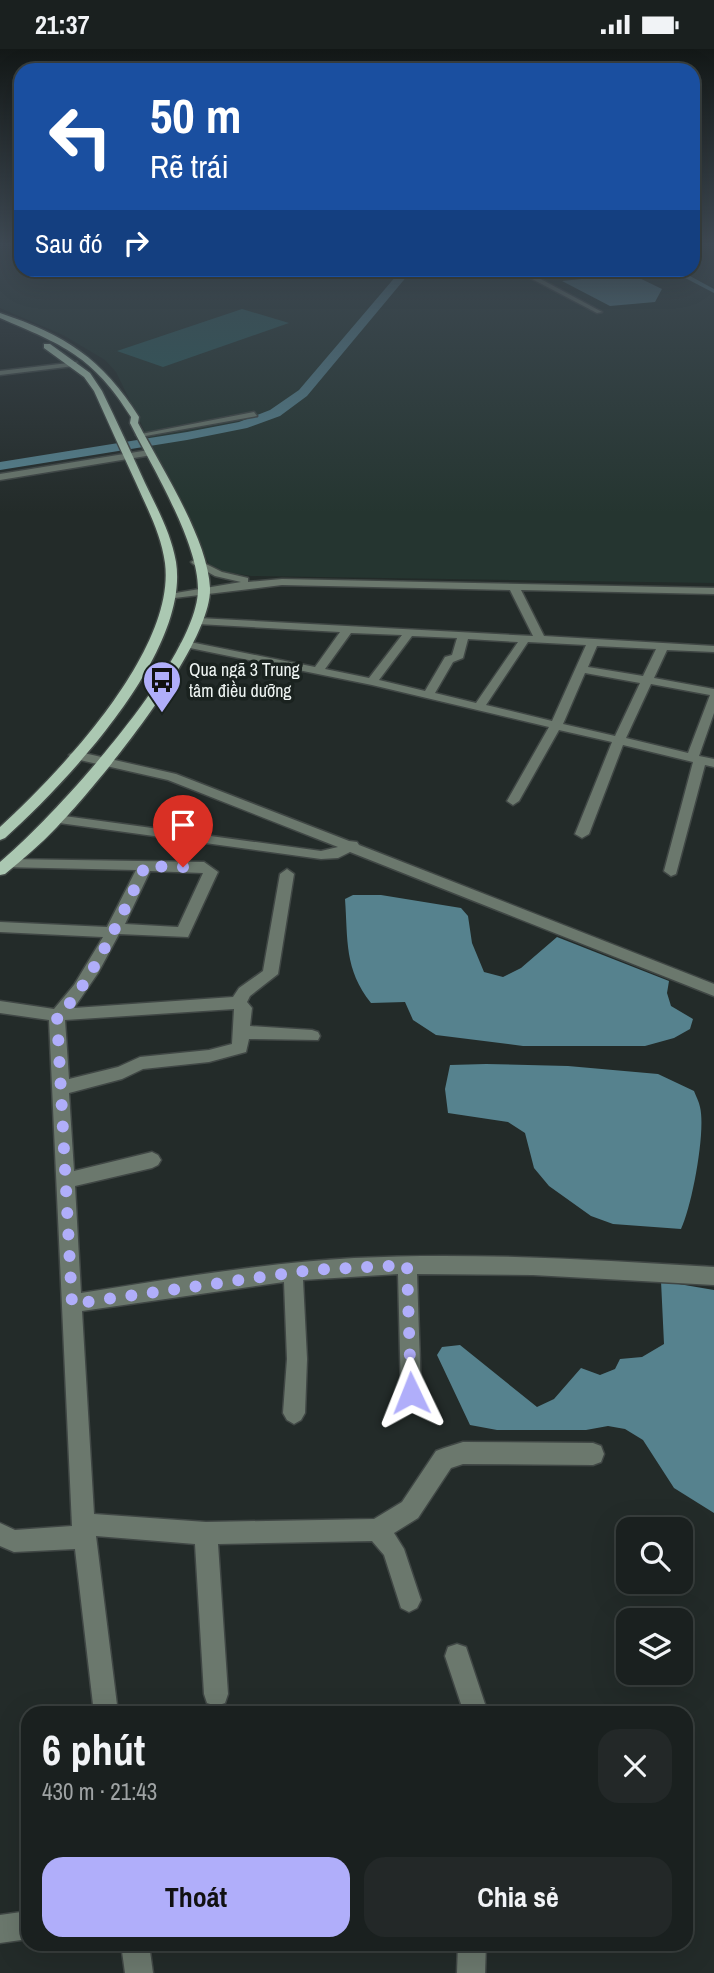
<!DOCTYPE html>
<html lang="vi">
<meta charset="utf-8">
<style>
:root{--surface:#1a201f;--page:#232828;--text:#f1f3f6;--muted:#9fa3a4;--line:#383e3d;--accent:#b0aefa}
body{margin:0;font-family:"Archivo Narrow",sans-serif;background:var(--page);color:var(--text);height:100vh;display:flex;flex-direction:column;font-size:26px;white-space:nowrap}
*{box-sizing:border-box;margin:0}
p{font-size:23px;color:var(--muted)}
.icon{flex:none;width:38px;height:38px;fill:none;stroke:currentColor;stroke-width:2;stroke-linecap:round;stroke-linejoin:round}
.map{position:relative;flex:1;overflow:hidden}
.sheet{position:absolute;left:21px;top:1657px;width:672px;height:245px;display:flex;flex-direction:column;background:var(--surface);border-radius:21px;box-shadow:0 7px 28px #0002,0 0 0 2px var(--line)}
.sheet>*{flex:none}
.top-card{position:absolute;left:14px;top:14px;width:686px;height:214px;border-radius:21px;box-shadow:0 7px 28px #0002,0 0 0 2px var(--line);background:#1a4fa0;color:#fff;overflow:hidden}
.fabs{position:absolute;left:616px;top:1468px;display:grid;gap:14px}
.fabs a{display:grid;place-items:center;width:77px;height:77px;border-radius:14px;background:var(--surface);box-shadow:0 7px 28px #0002,0 0 0 2px var(--line);font-size:35px}
.pin{position:absolute;display:grid;place-items:center;width:60px;height:60px;color:#fff;margin:-72px -30px;border-radius:50% 50% 50% 0;rotate:-45deg;box-shadow:0 0 7px #0007}
.pin .icon{rotate:45deg}
.me{position:absolute;width:77px;margin:-38px;rotate:358deg;stroke-linejoin:round;filter:drop-shadow(0 0 5px #0008)}
.turn{display:flex;align-items:center;gap:24px;height:147px;padding:0 21px;font-size:32px}
.turn .icon{width:91px;height:91px;stroke-width:2.5}
.turn b{display:block;font-size:49px;line-height:60px}
.then{display:flex;align-items:center;height:66px;padding:0 21px;background:#0003;gap:14px;font-size:26px}
.round{display:grid;place-items:center;flex:none;width:74px;height:74px;border-radius:21px;background:var(--page)}
.summary{display:flex;align-items:center;justify-content:space-between;height:119px;padding:0 21px}
h1{font-size:42px;font-weight:700;line-height:52px}
.primary-button{display:flex;gap:14px;margin-top:auto;padding:14px 21px}
.primary-button a{flex:1;height:80px;border-radius:21px;background:var(--accent);color:#111;font-size:28px;font-weight:700;line-height:80px;text-align:center}
.primary-button a+a{background:var(--page);color:var(--text)}
.status{display:flex;justify-content:space-between;align-items:center;height:49px;padding:0 35px;background:var(--surface);direction:ltr}
.status svg{height:19px;fill:currentColor}
.map>svg:first-child{display:block}
.built{fill:#253530}
.water{fill:#56828e}
.lines{fill:none;stroke-linecap:round;stroke-linejoin:round}
.canal{fill:#56828e;fill-rule:evenodd}
.river{fill:#56828e;fill-rule:evenodd}
.building{fill:#2c5c5c}
.minor-casing{stroke:#404745;stroke-width:3}
.major-casing{stroke:#404745;stroke-width:3}
.minor{fill:#6b786d;fill-rule:evenodd}
.major{fill:#abc8b2;fill-rule:evenodd}
.route{stroke:#b0aefa;stroke-width:12;stroke-dasharray:0 21.6}
.labels{text-anchor:middle;stroke-width:7;stroke-linejoin:round;paint-order:stroke}
.far-poi-label{font-size:18px;fill:#eff5f3;stroke:#1a221f;text-anchor:start}
</style>
<div class="status"><b>21:37</b><svg viewBox="0 0 49 12"><path d="M0 12V9h3v3zM5 12V6h3v6zM10 12V3h3v9zM15 12V0h3v12zM26 1h20v11H26zM47 4h2v5h-2z"/></svg></div>
<div class="map">
<svg width="714" height="1924" viewBox="0 0 714 1924">
<rect width="100%" height="100%" fill="#232b29"/>
<path class="built" d="M 0,194 L 21,194 L 21,220 L 693,220 L 693,194 L 714,194 L 714,534 L 251,527 L 212,521 L 116,323 L 105,311 L 63,286 L 0,259 Z"/>
<g class="water">
<path d="M 631,225 L 662,240 L 655,253 L 610,257 L 562,232 Z"/>
<path d="M 353,846 L 381,846 L 461,859 L 468,867 L 472,894 L 484,923 L 503,928 L 521,919 L 557,888 L 669,932 L 667,944 L 671,957 L 693,970 L 690,980 L 674,989 L 645,997 L 523,997 L 436,986 L 413,971 L 405,953 L 371,954 C 344,920 348,891 345,850 Z"/>
<path d="M 486,1015 L 568,1017 L 658,1025 L 694,1042 C 696,1047 699,1053 700,1058 C 706,1082 692,1157 681,1180 L 613,1175 L 591,1167 L 549,1137 L 534,1119 L 525,1084 L 508,1073 L 448,1064 L 445,1040 L 450,1016 Z"/>
<path d="M 661,1232 L 714,1241 L 714,1464 L 674,1439 L 643,1391 L 625,1380 L 608,1377 L 586,1381 L 497,1381 L 470,1376 L 437,1306 L 442,1298 L 460,1296 L 537,1358 L 554,1350 L 581,1319 L 600,1326 L 615,1320 L 620,1310 L 642,1308 L 664,1295 Z"/>
</g>
<g class="lines">
<path class="canal" d="M 677,220 L 714,240 L 714,244 L 668,220 Z"/>
<path class="river" d="M 402,220 L 413,220 L 307,347 L 280,367 L 247,379 L 187,391 L 0,421 L 0,413 L 187,383 L 239,373 L 270,361 L 299,341 Z"/>
</g>
<path class="building" d="M 242,260 L 289,274 L 163,318 L 117,302 Z"/>
<g class="lines">
<defs>
<g id="minor">
<path d="M 513,220 L 522,220 L 602,263 L 597,264 Z"/>
<path d="M 77,313 L 74,317 L 0,326 L 0,322 Z"/>
<path d="M 254,363 L 257,367 L 140,388 L 136,386 Z"/>
<path d="M 149,401 L 152,402 L 152,406 L 0,431 L 0,425 Z"/>
<path d="M 196,510 L 222,523 L 248,529 L 248,533 L 282,530 L 714,539 L 714,545 L 521,541 L 544,587 L 714,597 L 714,603 L 667,601 L 654,629 L 714,640 L 714,664 L 699,707 L 714,710 L 714,718 L 705,716 L 676,825 L 671,827 L 664,822 L 693,713 L 623,696 L 589,785 L 582,789 L 575,785 L 612,693 L 559,681 L 519,752 L 513,756 L 507,752 L 549,678 L 372,636 L 185,598 L 180,595 L 185,592 L 315,618 L 340,583 L 198,575 L 193,572 L 198,569 L 533,587 L 510,541 L 282,536 L 166,550 L 165,548 L 170,545 L 241,533 L 215,527 L 193,515 L 191,513 ZM 351,584 L 402,586 L 369,629 L 325,620 ZM 412,587 L 457,589 L 452,606 L 445,608 L 425,642 L 379,631 ZM 468,590 L 518,593 L 476,654 L 435,644 L 453,613 L 463,609 ZM 528,593 L 586,596 L 552,672 L 486,656 ZM 597,597 L 656,600 L 643,627 L 588,618 ZM 585,624 L 640,634 L 615,687 L 563,675 ZM 651,635 L 710,646 L 688,704 L 626,689 Z"/>
<path d="M 75,702 L 176,725 L 349,792 L 357,793 L 359,796 L 714,935 L 714,947 L 350,803 L 338,809 L 321,810 L 52,773 L 52,767 L 57,766 L 321,802 L 338,798 L 168,731 L 71,709 L 69,706 Z"/>
<path d="M 7,810 L 204,813 L 218,823 L 188,888 L 119,885 L 98,924 L 74,959 L 233,948 L 239,939 L 263,922 L 280,825 L 287,820 L 294,825 L 278,925 L 250,947 L 247,953 L 252,959 L 250,977 L 312,981 L 318,983 L 320,987 L 318,991 L 249,990 L 246,1003 L 209,1013 L 143,1020 L 122,1030 L 69,1044 L 74,1122 L 152,1103 L 158,1106 L 161,1111 L 158,1116 L 152,1119 L 75,1137 L 81,1244 C 172,1230 262,1214 354,1209 C 474,1203 594,1211 714,1218 L 714,1236 L 533,1226 L 417,1225 L 421,1344 L 418,1351 L 411,1354 L 404,1351 L 401,1344 L 398,1225 L 303,1231 L 307,1310 L 305,1364 L 301,1371 L 294,1375 L 287,1371 L 283,1364 L 287,1310 L 284,1233 L 82,1262 L 94,1465 L 206,1473 L 374,1470 L 402,1453 L 436,1402 L 444,1399 L 463,1393 L 593,1394 L 601,1397 L 604,1405 L 601,1413 L 593,1416 L 463,1415 L 451,1419 L 418,1469 L 394,1484 L 404,1500 L 421,1551 L 417,1559 L 409,1563 L 401,1559 L 384,1506 L 372,1492 L 218,1495 L 228,1645 L 225,1654 L 216,1657 L 207,1654 L 204,1645 L 195,1495 L 96,1487 L 118,1664 L 94,1664 L 75,1500 L 14,1503 L 0,1497 L 0,1474 L 15,1481 L 72,1477 L 49,971 L 0,964 L 0,952 L 54,960 L 74,936 L 103,888 L 0,883 L 0,873 L 107,878 L 136,821 L 2,818 L 0,815 ZM 150,822 L 203,824 L 178,878 L 125,875 ZM 234,960 L 232,995 L 209,1001 L 140,1008 L 118,1018 L 69,1030 L 65,971 Z"/>
<path d="M 457,1595 L 466,1598 L 488,1664 L 464,1664 L 445,1607 L 448,1598 Z"/>
<path d="M 28,1862 L 28,1890 L 0,1894 L 0,1866 Z"/>
<path d="M 121,1895 L 149,1895 L 153,1924 L 125,1924 Z"/>
<path d="M 458,1895 L 486,1895 L 485,1924 L 457,1924 Z"/>
</g>
<g id="major">
<path d="M 0,264 C 65,286 102,309 139,368 L 138,374 C 161,418 208,490 210,539 C 212,597 98,735 57,778 C 41,795 23,810 5,825 L 0,826 L 0,813 C 54,768 197,611 198,541 C 199,494 151,416 130,374 L 131,368 C 93,307 63,296 0,269 Z"/>
<path d="M 44,295 L 50,295 L 90,324 L 102,342 C 117,373 131,403 145,434 C 157,459 171,484 176,513 C 190,603 68,732 5,789 L 0,791 L 0,778 C 60,723 176,601 165,514 C 161,485 148,461 136,434 C 122,404 108,373 94,342 L 84,328 L 44,299 Z"/>
</g>
</defs>
<use href="#minor" class="minor-casing"/>
<use href="#major" class="major-casing"/>
<use href="#minor" class="minor"/>
<use href="#major" class="major"/>
</g>
<linearGradient id="sky" x2="0" y2="1"><stop stop-color="#131817"/><stop offset="0.42" stop-color="#3f4a54"/><stop offset="1" stop-color="#3f4a54" stop-opacity="0"/></linearGradient>
<rect width="714" height="464" fill="url(#sky)"/>
<g class="lines">
<path class="route" d="M 183,818 L 145,817 C 131,848 83,951 57,966 L 72,1255 L 311,1221 L 407,1216 L 411,1344"/>
</g>
<defs>
<symbol id="bus-pin" viewBox="-11 -11 22 30"><path d="M0 17L-7.5 6A9.5 9.5 0 1 1 7.5 6Z" fill="#b0aefa" stroke="#1a221f"/><path d="M-5-6H5V4H4V6H2V4H-2V6H-4V4H-5ZM-3.5-4V0h7V-4ZM-3.5 1.2v1.5H-2V1.2ZM2 1.2v1.5H3.5V1.2Z" fill="#111"/></symbol>
</defs>
<g fill-rule="evenodd">
<use href="#bus-pin" x="140" y="609" width="44" height="60"/>
</g>
<g class="labels">
<g class="far-poi-label">
<text x="189" y="627">Qua ngã 3 Trung<tspan x="189" dy="21">tâm điều dưỡng</tspan></text>
</g>
</g>
</svg>
<div class="fabs">
<a><svg class="icon" aria-label="search" viewBox="0 0 24 24"><circle cx="10" cy="10" r="6"/><path d="M15 15l6 6"/></svg></a>
<a><svg class="icon" aria-label="layers" viewBox="0 0 24 24"><path d="M12 4l9 5-9 5-9-5zM3 14l9 5 9-5"/></svg></a>
</div>
<div class="pin" style="left:183px;top:818px;background:#d93025"><svg class="icon" aria-label="arrive" viewBox="0 0 24 24"><path d="M6 21V4h12l-3 4 3 4H6"/></svg></div>
<svg class="me" style="left:411px;top:1344px" viewBox="-20 -20 40 40"><path d="M0-17L14 15 0 8-14 15z" fill="#b0aefa" stroke="#fff" stroke-width="4"/></svg>
<div class="top-card">
<div class="turn"><svg class="icon" aria-label="left" viewBox="0 0 24 24"><path d="M17 20v-9H6M10 6l-5 5 5 5"/></svg><div><b>50 m</b>Rẽ trái</div></div>
<div class="then">Sau đó<svg class="icon" aria-label="right" viewBox="0 0 24 24"><path d="M7 20v-9h11M14 6l5 5-5 5"/></svg></div>
</div>
<section class="sheet">
<div class="summary"><div><h1>6 phút</h1><p>430 m · 21:43</p></div><a class="round"><svg class="icon" aria-label="close" viewBox="0 0 24 24"><path d="M6 6l12 12M18 6L6 18"/></svg></a></div>
<div class="primary-button"><a>Thoát</a><a>Chia sẻ</a></div>
</section>
</div>
